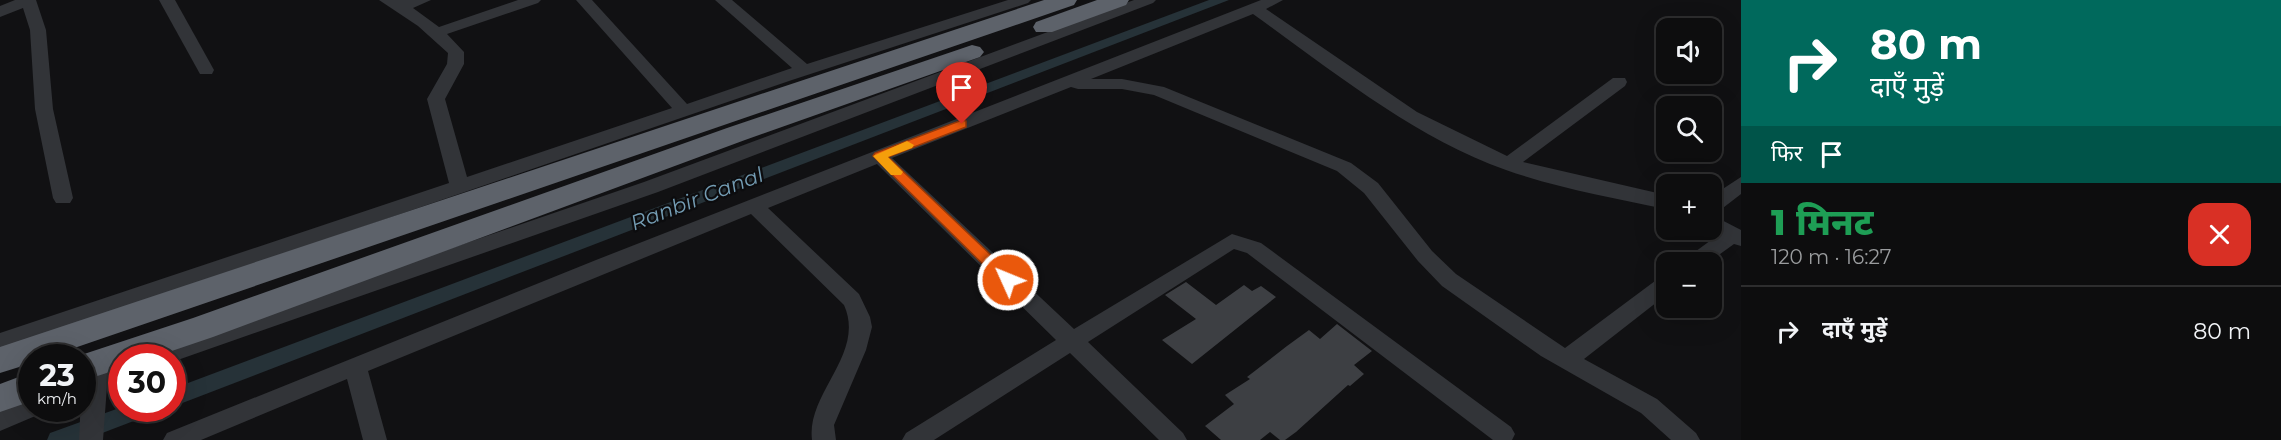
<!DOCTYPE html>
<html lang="hi">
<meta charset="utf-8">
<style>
:root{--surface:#0d0d0e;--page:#1b1b1c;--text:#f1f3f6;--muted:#9a9c9e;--line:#2d2d2e}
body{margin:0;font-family:Montserrat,"Noto Sans Devanagari",sans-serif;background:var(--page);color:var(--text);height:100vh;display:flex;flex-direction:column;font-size:22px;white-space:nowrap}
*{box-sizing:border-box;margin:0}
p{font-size:20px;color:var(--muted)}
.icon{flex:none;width:33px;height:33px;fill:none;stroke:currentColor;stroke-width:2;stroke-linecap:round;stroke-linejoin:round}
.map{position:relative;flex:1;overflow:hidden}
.side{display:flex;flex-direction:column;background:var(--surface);width:540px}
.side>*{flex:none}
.banner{background:#00695c;color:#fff;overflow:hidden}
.fabs{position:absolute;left:1656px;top:18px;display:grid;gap:12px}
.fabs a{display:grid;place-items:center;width:66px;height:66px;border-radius:12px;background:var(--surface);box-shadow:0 6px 24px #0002,0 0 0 2px var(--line);font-size:30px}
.speed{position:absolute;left:18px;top:344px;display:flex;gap:12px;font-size:30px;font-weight:700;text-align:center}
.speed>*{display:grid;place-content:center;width:78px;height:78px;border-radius:50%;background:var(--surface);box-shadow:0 6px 24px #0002,0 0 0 2px var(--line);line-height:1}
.speed small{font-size:15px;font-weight:400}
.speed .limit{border:9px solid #d22;background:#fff;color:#111}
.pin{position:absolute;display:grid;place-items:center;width:51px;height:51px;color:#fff;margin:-62px -26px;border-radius:50% 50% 50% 0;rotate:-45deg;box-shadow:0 0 6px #0007}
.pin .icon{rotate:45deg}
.me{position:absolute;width:66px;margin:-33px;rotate:314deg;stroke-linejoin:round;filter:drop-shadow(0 0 4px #0008)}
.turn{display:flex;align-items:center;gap:21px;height:126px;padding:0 30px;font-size:27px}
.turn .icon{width:78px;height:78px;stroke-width:2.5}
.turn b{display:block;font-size:42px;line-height:51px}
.then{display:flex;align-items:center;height:57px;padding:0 30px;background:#0003;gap:12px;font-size:22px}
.round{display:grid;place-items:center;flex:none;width:63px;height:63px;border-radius:18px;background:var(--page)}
.headline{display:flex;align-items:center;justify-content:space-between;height:102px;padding:0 30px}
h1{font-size:36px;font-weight:800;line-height:45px;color:#1e9e55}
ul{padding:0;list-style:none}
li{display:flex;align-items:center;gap:18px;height:90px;padding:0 30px;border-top:2px solid var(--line)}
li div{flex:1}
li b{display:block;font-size:22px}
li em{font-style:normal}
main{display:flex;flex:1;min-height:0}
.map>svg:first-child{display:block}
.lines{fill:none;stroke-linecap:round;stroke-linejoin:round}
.canal{fill:#263238;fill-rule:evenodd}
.building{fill:#3d3f43}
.minor{fill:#323438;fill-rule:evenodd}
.highway{fill:#5d626a;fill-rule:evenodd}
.route{fill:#ea580c;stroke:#983908;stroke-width:1.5}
.slow{fill:#f59e0b}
.labels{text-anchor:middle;stroke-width:4.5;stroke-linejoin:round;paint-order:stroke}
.water-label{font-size:21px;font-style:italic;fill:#749db4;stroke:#0c0c0e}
</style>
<main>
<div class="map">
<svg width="1741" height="440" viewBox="0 0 1741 440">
<rect width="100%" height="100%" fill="#111113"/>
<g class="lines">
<g class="canal">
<path d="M 1209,0 L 1229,0 L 172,407 L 172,389 Z"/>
<path d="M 122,407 L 155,408 L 152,414 L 84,440 L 47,440 L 50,433 Z"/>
</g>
</g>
<g class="building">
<path d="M 1186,282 L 1216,305 L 1244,285 L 1252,291 L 1261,286 L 1276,297 L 1192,364 L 1162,340 L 1196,319 L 1165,295 Z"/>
<path d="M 1337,324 L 1372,351 L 1354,365 L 1364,374 L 1350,386 L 1348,385 L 1296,432 L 1285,440 L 1280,440 L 1270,432 L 1260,440 L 1221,440 L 1205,426 L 1234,404 L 1225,395 L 1250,379 L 1247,377 L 1287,346 L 1309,330 L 1320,339 Z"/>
</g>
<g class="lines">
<g class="minor">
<path d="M 15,0 L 36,0 L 46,30 L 53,109 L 73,198 L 70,203 L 56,203 L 53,198 L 35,109 L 30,30 L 23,8 L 0,17 L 0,6 Z"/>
<path d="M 159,0 L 175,0 L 214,70 L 212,74 L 200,74 Z"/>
<path d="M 379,0 L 431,0 L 413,8 L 439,27 L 518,0 L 541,0 L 538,3 L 447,34 L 464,52 L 464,64 L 445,99 L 467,177 L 672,108 L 576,0 L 592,0 L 687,104 L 792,68 L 715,0 L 732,0 L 807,64 L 1008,0 L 1031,0 L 1028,3 L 792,80 L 0,351 L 0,333 L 449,183 L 427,99 L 447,64 L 448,53 L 418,26 Z"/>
<path d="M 1134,0 L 1156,0 L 1153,3 L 658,192 L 172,362 L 172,357 L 149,357 L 152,351 L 644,182 Z"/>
<path d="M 1261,0 L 1283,0 L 1266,9 L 1417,112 L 1507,156 L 1613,78 L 1625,78 L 1627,82 L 1625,86 L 1523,162 L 1666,195 L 1666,209 C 1613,198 1557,188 1506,170 C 1413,137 1333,71 1253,14 L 1091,79 L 1122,79 L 1164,87 L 1351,163 L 1378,183 L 1432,251 L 1456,274 L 1565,348 L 1659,278 L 1666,276 L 1666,295 L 1584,359 L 1657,399 L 1696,433 L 1700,440 L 1671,440 L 1641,413 L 1541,356 L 1442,286 L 1418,261 L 1364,193 L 1337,171 L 1154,95 L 1122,89 L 1078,89 L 1071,87 L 892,158 L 1074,329 L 1232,234 L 1261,243 L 1511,427 L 1515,434 L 1512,440 L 1493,440 L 1247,253 L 1234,249 L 1088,342 L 1183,433 L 1187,440 L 1159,440 L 1070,353 L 934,440 L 902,440 L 906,433 L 1056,340 L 877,164 L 768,208 L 859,294 L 870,317 L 872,327 L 866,350 L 834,425 L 836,440 L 812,440 C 806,393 866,354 844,305 L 751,214 L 368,371 L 387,440 L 363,440 L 347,379 L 201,440 L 163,440 L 167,433 L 596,260 Z"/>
<path d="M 1741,177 L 1741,194 L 1719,211 L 1712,213 L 1712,196 Z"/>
<path d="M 1712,215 L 1741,230 L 1741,246 L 1734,244 L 1709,262 L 1685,262 L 1688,257 L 1718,235 L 1709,230 L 1712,230 Z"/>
<path d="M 122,362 L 122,381 L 107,386 L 103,440 L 79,440 L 82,376 Z"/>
<path d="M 32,397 L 32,408 L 43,408 L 40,414 L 0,431 L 0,410 Z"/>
</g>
<g class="highway">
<path d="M 1044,0 L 1077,0 L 1074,5 L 48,357 L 32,357 L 32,363 L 0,373 L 0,347 Z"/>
<path d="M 1097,0 L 1129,0 L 1126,5 L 1052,32 L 1036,32 L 1033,27 L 1036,22 Z"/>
<path d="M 972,45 L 980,47 L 984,52 L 980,57 L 745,140 L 213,337 L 154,357 L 122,357 L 122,368 L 82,381 L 82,357 L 75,357 L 193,318 L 727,128 Z"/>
<path d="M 32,372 L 32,401 L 0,412 L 0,384 Z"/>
</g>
</g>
<path class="route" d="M 962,120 L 966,121 L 966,127 L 888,157 L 1013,276 L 1015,280 L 1008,285 L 1003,284 L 873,156 L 875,153 Z"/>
<path class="slow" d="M 907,141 L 914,145 L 912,148 L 888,157 L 903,172 L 901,175 L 891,175 L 873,156 Z"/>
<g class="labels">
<g class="water-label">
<text transform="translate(697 199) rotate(-21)" y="7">Ranbir Canal</text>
</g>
</g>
</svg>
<div class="fabs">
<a><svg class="icon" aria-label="sound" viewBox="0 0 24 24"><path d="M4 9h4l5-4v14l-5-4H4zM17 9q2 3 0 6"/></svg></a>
<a><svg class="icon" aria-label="search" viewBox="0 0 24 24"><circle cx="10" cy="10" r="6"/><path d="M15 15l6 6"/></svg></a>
<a>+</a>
<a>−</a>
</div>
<div class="speed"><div>23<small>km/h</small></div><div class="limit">30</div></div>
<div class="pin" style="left:962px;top:124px;background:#d93025"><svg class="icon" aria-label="arrive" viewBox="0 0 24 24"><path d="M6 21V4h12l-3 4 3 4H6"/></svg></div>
<svg class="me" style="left:1008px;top:280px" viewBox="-20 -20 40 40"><circle r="17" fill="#ea580c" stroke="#fff" stroke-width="3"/><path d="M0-11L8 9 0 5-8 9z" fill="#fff"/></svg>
</div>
<section class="side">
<div class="banner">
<div class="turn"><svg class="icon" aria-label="right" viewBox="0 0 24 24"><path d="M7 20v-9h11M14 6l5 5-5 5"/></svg><div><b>80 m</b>दाएँ मुड़ें</div></div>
<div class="then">फिर<svg class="icon" aria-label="arrive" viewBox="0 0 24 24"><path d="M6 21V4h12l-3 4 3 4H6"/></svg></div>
</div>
<div class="headline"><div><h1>1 मिनट</h1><p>120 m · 16:27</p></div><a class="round" style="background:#d93025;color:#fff"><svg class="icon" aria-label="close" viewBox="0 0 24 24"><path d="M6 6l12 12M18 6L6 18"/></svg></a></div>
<ul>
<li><svg class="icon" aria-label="right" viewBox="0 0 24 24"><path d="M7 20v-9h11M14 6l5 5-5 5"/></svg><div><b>दाएँ मुड़ें</b></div><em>80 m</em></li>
</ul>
</section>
</main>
